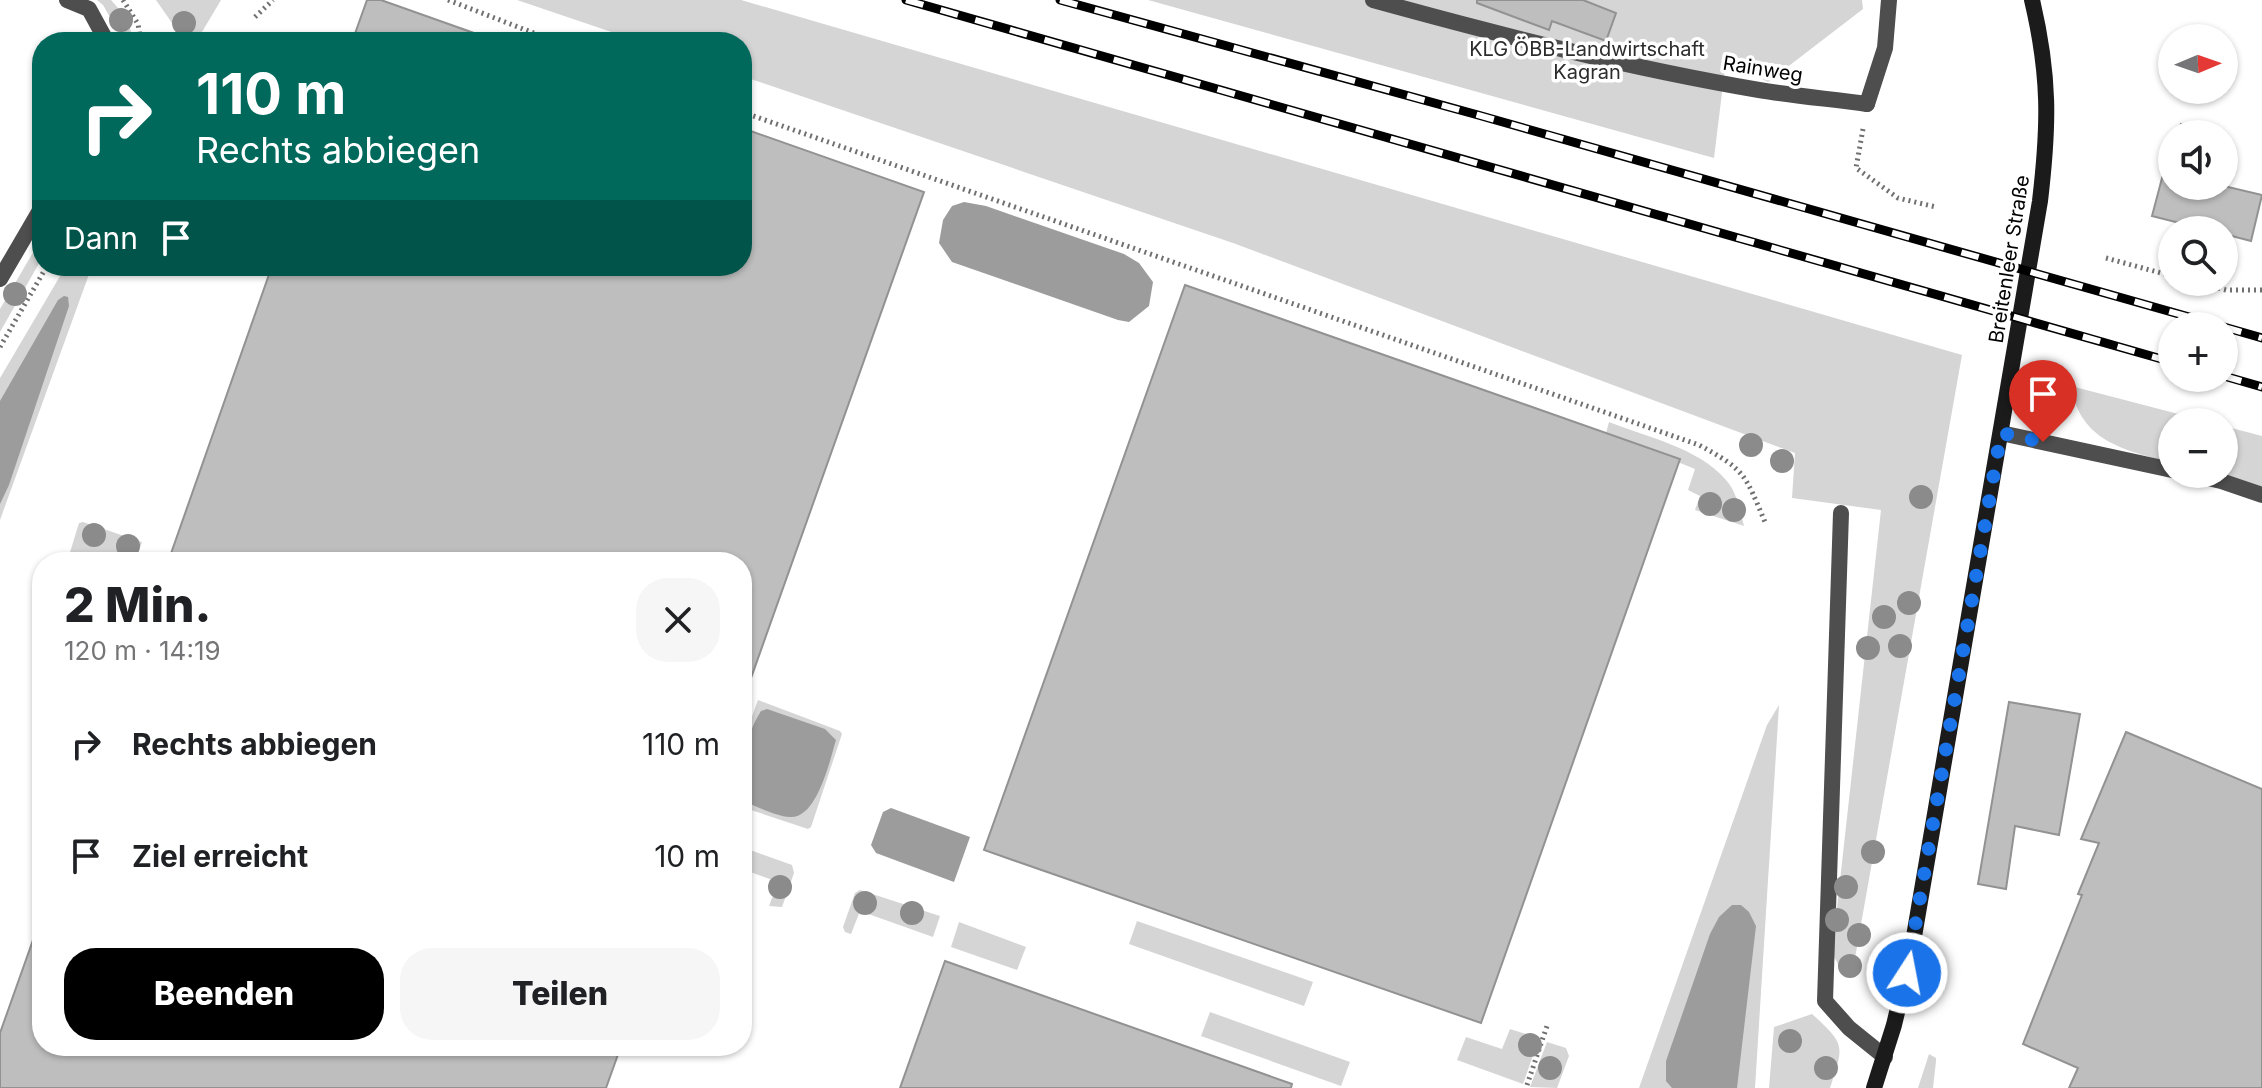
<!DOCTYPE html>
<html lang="de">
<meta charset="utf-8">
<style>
:root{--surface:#fff;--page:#f6f6f6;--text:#202124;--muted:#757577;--accent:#000}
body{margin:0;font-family:Inter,sans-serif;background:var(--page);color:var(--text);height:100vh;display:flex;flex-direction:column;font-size:30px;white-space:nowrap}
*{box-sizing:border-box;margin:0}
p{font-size:26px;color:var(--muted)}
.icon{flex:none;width:44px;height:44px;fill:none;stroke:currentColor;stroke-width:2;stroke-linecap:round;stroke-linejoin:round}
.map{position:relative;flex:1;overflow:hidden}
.panel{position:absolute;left:32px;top:552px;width:720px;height:504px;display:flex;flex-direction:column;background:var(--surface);border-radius:32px;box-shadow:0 2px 6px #0004}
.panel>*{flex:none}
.hud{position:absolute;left:32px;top:32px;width:720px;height:244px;border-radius:32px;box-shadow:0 2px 6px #0004;background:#00695c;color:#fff;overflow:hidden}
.needle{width:52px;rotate:88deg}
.fabs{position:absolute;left:2158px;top:24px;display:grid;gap:16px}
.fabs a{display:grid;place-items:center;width:80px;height:80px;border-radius:50%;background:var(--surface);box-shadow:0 2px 6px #0004;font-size:40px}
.pin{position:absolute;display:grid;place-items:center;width:68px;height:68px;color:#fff;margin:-82px -34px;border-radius:50% 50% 50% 0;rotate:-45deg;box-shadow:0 0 8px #0007}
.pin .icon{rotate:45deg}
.me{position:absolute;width:88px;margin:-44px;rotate:11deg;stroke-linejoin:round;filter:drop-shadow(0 0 6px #0008)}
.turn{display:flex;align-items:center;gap:28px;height:168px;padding:0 32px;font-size:36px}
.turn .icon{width:104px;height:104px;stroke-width:2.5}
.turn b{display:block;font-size:56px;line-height:68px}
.then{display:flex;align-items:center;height:76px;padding:0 32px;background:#0003;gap:16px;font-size:30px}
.round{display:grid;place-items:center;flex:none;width:84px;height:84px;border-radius:32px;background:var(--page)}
.headline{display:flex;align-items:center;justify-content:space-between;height:136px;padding:0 32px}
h1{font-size:48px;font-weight:800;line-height:60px}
.primary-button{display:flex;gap:16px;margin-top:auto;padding:16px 32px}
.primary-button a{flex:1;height:92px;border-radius:32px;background:var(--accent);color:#fff;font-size:32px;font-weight:800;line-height:92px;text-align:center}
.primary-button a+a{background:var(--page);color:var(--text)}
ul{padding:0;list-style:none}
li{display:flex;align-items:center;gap:24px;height:112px;padding:0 32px}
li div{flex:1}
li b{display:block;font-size:30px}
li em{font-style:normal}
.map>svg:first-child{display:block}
.green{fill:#d5d5d5}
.water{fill:#9c9c9c}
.building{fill:#bebebe;stroke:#929292;stroke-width:2}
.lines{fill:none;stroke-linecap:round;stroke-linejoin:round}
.path{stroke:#707070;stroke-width:5;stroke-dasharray:2 4;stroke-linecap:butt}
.service{stroke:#4e4e4e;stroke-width:16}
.minor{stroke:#4e4e4e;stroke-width:16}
.secondary{stroke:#1b1b1b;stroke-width:16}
.rail-casing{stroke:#000;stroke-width:9}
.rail{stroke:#fff;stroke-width:6;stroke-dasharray:18;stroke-linecap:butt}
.tree{fill:#8b8b8b}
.route{stroke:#1a73e8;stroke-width:14;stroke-dasharray:0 25.2}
.labels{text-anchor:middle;stroke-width:7;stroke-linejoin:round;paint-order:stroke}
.park-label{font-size:20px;fill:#2c2c2c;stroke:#fff}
.street-label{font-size:20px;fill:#000;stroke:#fff}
</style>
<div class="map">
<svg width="2262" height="1088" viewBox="0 0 2262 1088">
<rect width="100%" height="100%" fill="#fff"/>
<g class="green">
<path d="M 97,0 L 111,0 L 125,16 L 135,42 L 124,42 L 103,5 Z"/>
<path d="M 156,0 L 221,0 L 196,42 L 179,42 L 172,23 Z"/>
<path d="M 517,0 L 741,0 L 1962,355 L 1852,975 L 1845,977 L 1832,953 L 1881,510 L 1792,498 L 1795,453 L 1233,243 L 742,76 L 742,42 L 641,42 Z"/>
<path d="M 1148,0 L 1862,0 L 1863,9 L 1768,82 L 1726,60 L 1714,158 Z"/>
<path d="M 42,237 L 42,258 L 0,332 L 0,309 Z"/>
<path d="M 66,266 L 92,266 L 0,520 L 0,378 Z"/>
<path d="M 2071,386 L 2209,422 L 2172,422 L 2172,463 C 2125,450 2080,442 2071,386 Z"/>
<path d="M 1609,422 C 1647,437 1699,448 1726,480 C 1737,492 1740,511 1744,526 L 1695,510 L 1700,496 L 1688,490 L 1695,469 L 1606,433 Z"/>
<path d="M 2224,426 L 2262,436 L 2262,489 L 2224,474 Z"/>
<path d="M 83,522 L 142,542 L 135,562 L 67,562 L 79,523 Z"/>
<path d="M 758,700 L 840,731 L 842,734 L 811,827 L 808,829 L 742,807 L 742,744 Z"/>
<path d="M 1779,705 L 1755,1088 L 1639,1088 L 1767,725 Z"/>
<path d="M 742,847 L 792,865 L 794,873 L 782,907 L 769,906 L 778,882 L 742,869 Z"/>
<path d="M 860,890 L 940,916 L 933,937 L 860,911 L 851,934 L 845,932 L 843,927 L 855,893 Z"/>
<path d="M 1137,921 L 1313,982 L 1304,1006 L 1129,944 Z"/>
<path d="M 959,922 L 1026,947 L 1017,970 L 951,947 Z"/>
<path d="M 1210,1012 L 1350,1062 L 1341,1086 L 1201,1036 Z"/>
<path d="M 1812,1014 C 1846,1045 1844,1045 1830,1088 L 1769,1088 L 1774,1027 Z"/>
<path d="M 1510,1029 L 1539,1038 L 1523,1084 L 1457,1060 L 1466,1037 L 1502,1049 Z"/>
<path d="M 1547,1042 L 1566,1048 L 1569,1056 L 1557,1088 L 1530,1087 Z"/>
<path d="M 1929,1054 L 1936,1058 L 1936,1061 L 1933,1088 L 1918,1088 Z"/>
</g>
<g class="water">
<path d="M 964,202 L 986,206 L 1124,254 L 1139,263 L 1153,282 L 1149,306 L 1129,322 L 1118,320 L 952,262 L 939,243 L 943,220 L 952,206 Z"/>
<path d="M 64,296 L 68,297 L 69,306 L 9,485 L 0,504 L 0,401 L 58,300 Z"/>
<path d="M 767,709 L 825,729 L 836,740 C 830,760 817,819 790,817 C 775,816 757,806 742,801 C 742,768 743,739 761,711 Z"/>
<path d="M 891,808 L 970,837 L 954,882 L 876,853 L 871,845 L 883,812 Z"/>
<path d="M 1732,905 L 1741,905 L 1749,912 L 1756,926 L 1737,1088 L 1672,1088 L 1666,1081 L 1666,1061 L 1710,934 L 1719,917 Z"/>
</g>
<g class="building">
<path d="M 367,0 L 381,0 L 488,38 L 487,42 L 352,42 Z"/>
<path d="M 1477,0 L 1583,0 L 1616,13 L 1606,41 L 1552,21 L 1549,30 L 1477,3 Z"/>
<path d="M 2181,124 L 2220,134 L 2178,134 Z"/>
<path d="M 742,128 L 924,192 L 746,692 L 742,692 L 742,562 L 168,562 L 272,266 L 742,266 Z"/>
<path d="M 2172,159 L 2172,186 L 2224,186 L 2262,195 L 2251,241 L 2224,234 L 2224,230 L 2207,230 L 2152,216 L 2166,163 L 2171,164 Z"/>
<path d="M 1185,285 L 1680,459 L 1481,1023 L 984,850 Z"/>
<path d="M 2009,702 L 2080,714 L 2059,835 L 2015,826 L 2006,889 L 1978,884 Z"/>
<path d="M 2126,732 L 2262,789 L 2262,1088 L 2069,1088 L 2078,1068 L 2023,1044 L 2082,895 L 2078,894 L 2099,843 L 2081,839 Z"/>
<path d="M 38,926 L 42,927 L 42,1046 L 621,1046 L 606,1088 L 0,1088 L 0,1033 Z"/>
<path d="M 945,961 L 1292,1084 L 1291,1088 L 900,1088 Z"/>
</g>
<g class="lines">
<g class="path">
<path d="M 123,0 L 138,24 L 141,42"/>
<path d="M 448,0 L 557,42"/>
<path d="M 255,17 L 273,0"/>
<path d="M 742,112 L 1699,445 C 1746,470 1745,475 1765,522"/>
<path d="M 1863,129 L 1856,168 L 1898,198 L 1936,207"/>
<path d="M 2106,258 L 2172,276"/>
<path d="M 2195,282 L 2226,290 L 2262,290"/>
<path d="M 0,347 L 47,266"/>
<path d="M 1527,1085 L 1547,1026"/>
</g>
<g class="service">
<path d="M 1373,0 C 1500,35 1629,68 1759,90 C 1795,96 1831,99 1867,104"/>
<path d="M 2001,433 L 2172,470"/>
<path d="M 2191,474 L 2221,481 L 2262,495"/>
<path d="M 1841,513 L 1825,1001 L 1849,1028 L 1885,1057"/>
</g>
<g class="minor">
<path d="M 67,0 L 89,9 L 107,42"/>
<path d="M 1867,104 L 1885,48 L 1889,0"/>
<path d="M 0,279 L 42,207"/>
</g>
<path class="secondary" d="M 1874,1088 L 1894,1025 L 1911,954 L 2040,201 C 2049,125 2050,76 2032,0"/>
<defs>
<g id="rail">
<path d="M 906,0 L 2172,362"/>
<path d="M 1060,0 L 1478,115 L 2221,326"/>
<path d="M 2224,327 L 2262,338"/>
<path d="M 2224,376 L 2262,387"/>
</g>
</defs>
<use href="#rail" class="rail-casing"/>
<use href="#rail" class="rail"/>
</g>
<g class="tree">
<circle cx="121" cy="20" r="12"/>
<circle cx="184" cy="23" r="12"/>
<circle cx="15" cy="294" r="12"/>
<circle cx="1751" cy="445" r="12"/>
<circle cx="1782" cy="461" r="12"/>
<circle cx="1921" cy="497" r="12"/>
<circle cx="1710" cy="504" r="12"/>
<circle cx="1734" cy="510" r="12"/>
<circle cx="94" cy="535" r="12"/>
<circle cx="128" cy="546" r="12"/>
<circle cx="1909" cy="603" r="12"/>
<circle cx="1884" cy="617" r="12"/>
<circle cx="1900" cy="646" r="12"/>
<circle cx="1868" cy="648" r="12"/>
<circle cx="1873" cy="852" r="12"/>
<circle cx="780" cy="887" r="12"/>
<circle cx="1846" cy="887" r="12"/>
<circle cx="865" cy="903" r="12"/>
<circle cx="912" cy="913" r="12"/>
<circle cx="1837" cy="920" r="12"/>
<circle cx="1859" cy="935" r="12"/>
<circle cx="1850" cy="966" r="12"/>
<circle cx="1790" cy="1041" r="12"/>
<circle cx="1530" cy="1045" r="12"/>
<circle cx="1550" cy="1068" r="12"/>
<circle cx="1826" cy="1068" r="12"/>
</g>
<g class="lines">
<path class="route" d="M 1907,973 L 2001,433 L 2043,442"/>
</g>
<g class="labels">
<g class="park-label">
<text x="1587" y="56">KLG ÖBB-Landwirtschaft<tspan x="1587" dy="23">Kagran</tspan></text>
</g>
<g class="street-label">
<text transform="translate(1763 69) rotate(9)" y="7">Rainweg</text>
<text transform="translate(2009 259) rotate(-81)" y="7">Breitenleer Straße</text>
</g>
</g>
</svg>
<div class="fabs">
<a><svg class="needle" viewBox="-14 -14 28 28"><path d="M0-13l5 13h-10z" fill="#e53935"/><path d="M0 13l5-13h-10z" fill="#757577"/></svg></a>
<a><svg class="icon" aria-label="sound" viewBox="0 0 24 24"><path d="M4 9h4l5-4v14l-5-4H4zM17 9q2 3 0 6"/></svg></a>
<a><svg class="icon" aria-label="search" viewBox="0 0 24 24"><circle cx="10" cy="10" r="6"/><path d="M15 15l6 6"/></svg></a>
<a>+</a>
<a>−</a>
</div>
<div class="pin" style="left:2043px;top:442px;background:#d93025"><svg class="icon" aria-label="arrive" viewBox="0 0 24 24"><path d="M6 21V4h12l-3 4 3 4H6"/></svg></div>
<svg class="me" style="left:1907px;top:973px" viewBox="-20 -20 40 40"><circle r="17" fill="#1a73e8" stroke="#fff" stroke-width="3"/><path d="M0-11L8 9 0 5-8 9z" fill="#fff"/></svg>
<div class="hud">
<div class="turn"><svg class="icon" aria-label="right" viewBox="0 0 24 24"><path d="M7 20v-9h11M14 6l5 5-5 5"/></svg><div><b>110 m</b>Rechts abbiegen</div></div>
<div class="then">Dann<svg class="icon" aria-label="arrive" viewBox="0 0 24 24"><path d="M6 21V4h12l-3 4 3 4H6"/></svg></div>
</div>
<section class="panel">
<div class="headline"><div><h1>2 Min.</h1><p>120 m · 14:19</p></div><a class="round"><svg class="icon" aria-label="close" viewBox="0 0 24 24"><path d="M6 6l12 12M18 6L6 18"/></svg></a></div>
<ul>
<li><svg class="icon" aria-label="right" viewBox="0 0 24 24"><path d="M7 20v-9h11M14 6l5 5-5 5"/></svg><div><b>Rechts abbiegen</b></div><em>110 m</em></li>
<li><svg class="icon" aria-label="arrive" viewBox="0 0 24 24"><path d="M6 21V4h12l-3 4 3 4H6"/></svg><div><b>Ziel erreicht</b></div><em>10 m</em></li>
</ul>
<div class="primary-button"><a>Beenden</a><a>Teilen</a></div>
</section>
</div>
